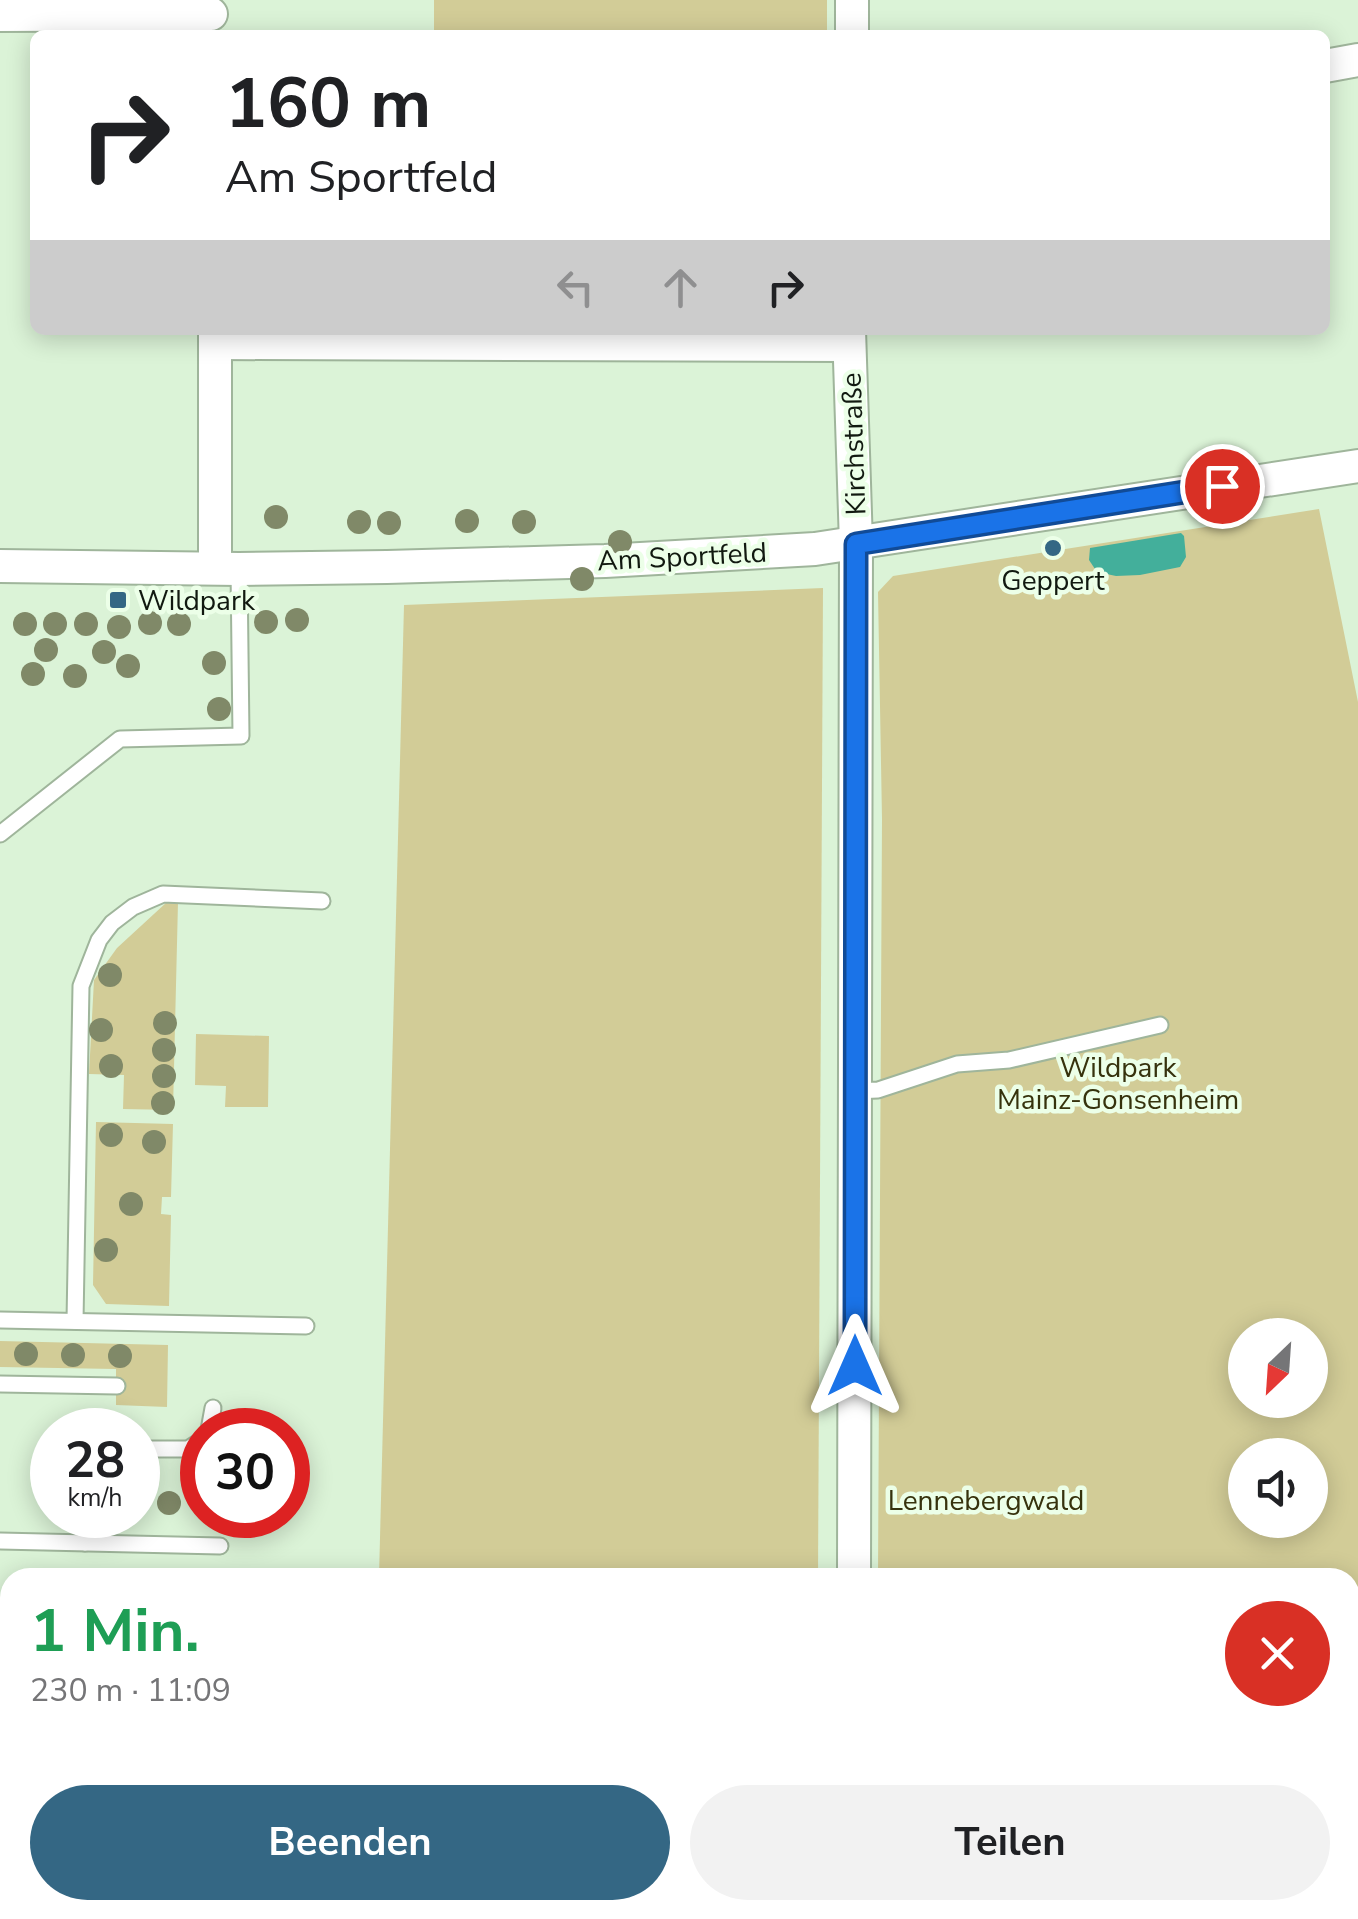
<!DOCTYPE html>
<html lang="de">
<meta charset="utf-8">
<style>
:root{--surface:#fff;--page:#f2f2f2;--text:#202124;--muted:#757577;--accent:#346784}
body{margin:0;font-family:"Nunito Sans",sans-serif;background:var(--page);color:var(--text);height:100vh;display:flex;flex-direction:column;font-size:38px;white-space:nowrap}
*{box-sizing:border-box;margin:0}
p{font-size:32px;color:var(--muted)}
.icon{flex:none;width:55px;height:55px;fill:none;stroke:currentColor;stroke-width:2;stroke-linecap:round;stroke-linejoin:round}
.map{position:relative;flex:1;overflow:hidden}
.panel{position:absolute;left:0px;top:1568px;width:1360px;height:352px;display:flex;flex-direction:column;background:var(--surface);border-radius:30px 30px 0 0;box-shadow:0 5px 25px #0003}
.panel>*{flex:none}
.banner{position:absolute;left:30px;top:30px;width:1300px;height:305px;border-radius:15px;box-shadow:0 5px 25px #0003;background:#fff;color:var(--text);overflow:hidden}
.needle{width:65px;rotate:205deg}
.fabs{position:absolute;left:1228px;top:1318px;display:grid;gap:20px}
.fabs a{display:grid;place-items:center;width:100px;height:100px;border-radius:50%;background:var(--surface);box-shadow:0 5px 25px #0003;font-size:50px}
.speed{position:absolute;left:30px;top:1408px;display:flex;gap:20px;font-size:50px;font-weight:700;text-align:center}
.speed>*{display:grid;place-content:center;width:130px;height:130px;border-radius:50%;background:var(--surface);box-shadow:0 5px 25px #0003;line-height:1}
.speed small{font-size:25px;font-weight:400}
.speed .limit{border:15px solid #d22;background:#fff;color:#111}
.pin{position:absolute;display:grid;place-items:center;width:85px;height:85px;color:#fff;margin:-42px;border:5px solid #fff;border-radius:50%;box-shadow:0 2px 10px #0007}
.me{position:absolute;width:110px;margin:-55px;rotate:0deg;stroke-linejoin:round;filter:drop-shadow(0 0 8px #0008)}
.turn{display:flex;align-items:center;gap:35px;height:210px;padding:0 30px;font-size:45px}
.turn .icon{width:130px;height:130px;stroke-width:2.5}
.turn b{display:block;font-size:70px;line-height:85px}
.lanes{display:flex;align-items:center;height:95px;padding:0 30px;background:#0003;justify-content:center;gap:50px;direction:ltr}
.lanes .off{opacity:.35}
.round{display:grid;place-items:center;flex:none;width:105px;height:105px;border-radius:52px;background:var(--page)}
.summary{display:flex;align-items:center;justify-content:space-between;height:170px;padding:0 30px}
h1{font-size:60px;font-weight:700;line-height:75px;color:#1e9e55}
.cta{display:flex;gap:20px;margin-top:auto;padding:20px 30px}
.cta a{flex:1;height:115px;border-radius:60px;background:var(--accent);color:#fff;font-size:40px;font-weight:700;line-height:115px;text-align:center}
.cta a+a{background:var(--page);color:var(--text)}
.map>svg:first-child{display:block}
.green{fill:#d2cc97;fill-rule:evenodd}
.water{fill:#43af9b}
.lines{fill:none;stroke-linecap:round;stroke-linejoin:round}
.service-casing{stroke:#9fb59b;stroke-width:19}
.minor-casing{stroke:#9fb59b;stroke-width:36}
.service{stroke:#fff;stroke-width:15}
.minor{stroke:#fff;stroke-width:32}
.tree{fill:#808968}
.route-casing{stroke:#114b97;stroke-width:25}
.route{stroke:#1a73e8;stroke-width:18}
.poi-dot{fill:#346784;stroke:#ecffe8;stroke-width:4}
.labels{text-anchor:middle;stroke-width:9;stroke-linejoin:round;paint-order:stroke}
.street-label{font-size:28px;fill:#111910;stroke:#ecffe8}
.poi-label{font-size:28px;fill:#111910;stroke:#ecffe8}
.park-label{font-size:28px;fill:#36320d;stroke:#ecffe8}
</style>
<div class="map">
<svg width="1358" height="1919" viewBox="0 0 1358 1919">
<rect width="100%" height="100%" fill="#dbf3d7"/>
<g class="green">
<rect x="434" y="0" width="393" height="35"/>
<path d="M 1319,509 L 1358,702 L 1358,1919 L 882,1919 L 882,1910 L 1350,1910 L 1350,1578 L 878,1577 L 882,819 L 878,592 L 893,576 ZM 1245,1335 L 1310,1335 L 1310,1400 L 1245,1400 ZM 1245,1455 L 1310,1455 L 1310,1520 L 1245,1520 Z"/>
<path d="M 823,588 L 818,1577 L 379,1577 L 404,605 Z"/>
<path d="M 167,902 L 178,902 L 173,1110 L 123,1109 L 124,1075 L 89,1074 L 94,980 L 117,948 Z"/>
<path d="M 196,1034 L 269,1036 L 268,1107 L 225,1107 L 226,1086 L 195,1085 Z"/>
<path d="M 96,1122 L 173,1124 L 171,1197 L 162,1197 L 161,1214 L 171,1215 L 169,1306 L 106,1304 L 93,1285 Z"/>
<path d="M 0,1341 L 168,1345 L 167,1407 L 116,1405 L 116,1369 L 0,1367 Z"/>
<path d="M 381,1910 L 616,1910 L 615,1919 L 381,1919 Z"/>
</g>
<path class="water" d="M 1181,533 L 1184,536 L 1186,557 L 1180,567 L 1140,575 L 1116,576 L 1097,572 L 1089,560 L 1090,548 Z"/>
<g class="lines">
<defs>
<g id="service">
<path d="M 0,834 L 120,739 L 241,736 L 239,569"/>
<path d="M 854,1091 L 878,1090 L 957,1064 L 1009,1060 L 1160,1025"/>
<path d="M 0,1320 L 306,1326"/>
<path d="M 75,1321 L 81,986 L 99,940 L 112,923 L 133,907 L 163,894 L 322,901"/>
<path d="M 0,1384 L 117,1386"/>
<path d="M 209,1430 L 213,1408"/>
<path d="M 138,1449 L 188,1449 L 202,1440"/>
<path d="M 0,1541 L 220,1546"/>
<path d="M 85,1543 L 86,1515"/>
</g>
<g id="minor">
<path d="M 0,15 L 211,14"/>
<path d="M 852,35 L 852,0"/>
<path d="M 1325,66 L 1358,60"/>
<path d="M 849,330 L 856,544 L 854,1578"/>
<path d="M 215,343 L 849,345"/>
<path d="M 0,566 L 239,569 L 387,567 L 605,561 L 815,549 L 1358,466"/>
<path d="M 215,568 L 215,330"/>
<path d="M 854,1910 L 854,1919"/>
</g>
</defs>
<use href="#service" class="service-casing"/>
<use href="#minor" class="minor-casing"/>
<use href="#service" class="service"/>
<use href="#minor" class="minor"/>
</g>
<g class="tree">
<circle cx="276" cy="517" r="12"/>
<circle cx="467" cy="521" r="12"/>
<circle cx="359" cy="522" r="12"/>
<circle cx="524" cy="522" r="12"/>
<circle cx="389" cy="523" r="12"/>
<circle cx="620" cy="542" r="12"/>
<circle cx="582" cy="579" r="12"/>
<circle cx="297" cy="620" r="12"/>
<circle cx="266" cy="622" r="12"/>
<circle cx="150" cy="623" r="12"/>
<circle cx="25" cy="624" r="12"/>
<circle cx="55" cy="624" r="12"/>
<circle cx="86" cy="624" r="12"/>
<circle cx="179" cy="624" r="12"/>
<circle cx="119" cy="627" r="12"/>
<circle cx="46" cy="650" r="12"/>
<circle cx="104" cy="652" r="12"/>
<circle cx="214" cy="663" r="12"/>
<circle cx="128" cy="666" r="12"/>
<circle cx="33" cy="674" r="12"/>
<circle cx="75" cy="676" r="12"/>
<circle cx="219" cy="709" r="12"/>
<circle cx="110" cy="975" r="12"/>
<circle cx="165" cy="1023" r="12"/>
<circle cx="101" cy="1030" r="12"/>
<circle cx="164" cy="1050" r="12"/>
<circle cx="111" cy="1066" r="12"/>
<circle cx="164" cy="1076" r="12"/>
<circle cx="163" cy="1103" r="12"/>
<circle cx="111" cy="1135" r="12"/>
<circle cx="154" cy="1142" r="12"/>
<circle cx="131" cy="1204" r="12"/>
<circle cx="106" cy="1250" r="12"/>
<circle cx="26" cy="1354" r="12"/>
<circle cx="73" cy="1355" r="12"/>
<circle cx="120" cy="1356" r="12"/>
<circle cx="169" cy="1503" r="12"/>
</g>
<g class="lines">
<defs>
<path id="route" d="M 855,1366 L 856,544 L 1222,486"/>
</defs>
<use href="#route" class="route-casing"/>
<use href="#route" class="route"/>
</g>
<g class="poi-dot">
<circle cx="1053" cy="548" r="10"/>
<rect x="108" y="590" width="20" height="20" rx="5"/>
</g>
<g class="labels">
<g class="street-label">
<text transform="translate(853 444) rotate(-92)" y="10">Kirchstraße</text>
<text transform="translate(682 556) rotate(-3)" y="10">Am Sportfeld</text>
</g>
<g class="poi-label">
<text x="1053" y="590">Geppert</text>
<text x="138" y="610" text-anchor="start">Wildpark</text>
</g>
<g class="park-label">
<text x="1118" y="1077">Wildpark<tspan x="1118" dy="32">Mainz-Gonsenheim</tspan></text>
<text x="986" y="1510">Lennebergwald</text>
</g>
</g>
</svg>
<div class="fabs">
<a><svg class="needle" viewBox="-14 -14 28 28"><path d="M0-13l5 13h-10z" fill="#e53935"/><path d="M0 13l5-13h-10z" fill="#757577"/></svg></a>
<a><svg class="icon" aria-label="sound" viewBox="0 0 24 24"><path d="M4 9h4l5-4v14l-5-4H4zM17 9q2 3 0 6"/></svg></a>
</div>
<div class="speed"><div>28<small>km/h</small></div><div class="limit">30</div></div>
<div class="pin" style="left:1222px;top:486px;background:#d93025"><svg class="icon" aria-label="arrive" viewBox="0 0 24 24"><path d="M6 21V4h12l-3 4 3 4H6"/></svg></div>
<svg class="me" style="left:855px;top:1366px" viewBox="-20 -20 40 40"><path d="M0-17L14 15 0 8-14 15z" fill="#1a73e8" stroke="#fff" stroke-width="4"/></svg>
<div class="banner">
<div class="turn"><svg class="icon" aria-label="right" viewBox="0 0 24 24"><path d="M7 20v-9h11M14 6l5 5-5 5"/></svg><div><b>160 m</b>Am Sportfeld</div></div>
<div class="lanes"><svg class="icon off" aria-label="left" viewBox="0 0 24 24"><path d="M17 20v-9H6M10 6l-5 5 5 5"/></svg><svg class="icon off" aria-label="ahead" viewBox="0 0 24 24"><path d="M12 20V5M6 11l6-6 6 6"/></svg><svg class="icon" aria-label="right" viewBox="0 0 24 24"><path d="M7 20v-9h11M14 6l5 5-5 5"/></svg></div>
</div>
<section class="panel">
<div class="summary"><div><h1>1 Min.</h1><p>230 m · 11:09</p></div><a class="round" style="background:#d93025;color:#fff"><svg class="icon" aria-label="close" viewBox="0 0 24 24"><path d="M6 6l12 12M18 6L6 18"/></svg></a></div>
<div class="cta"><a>Beenden</a><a>Teilen</a></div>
</section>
</div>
